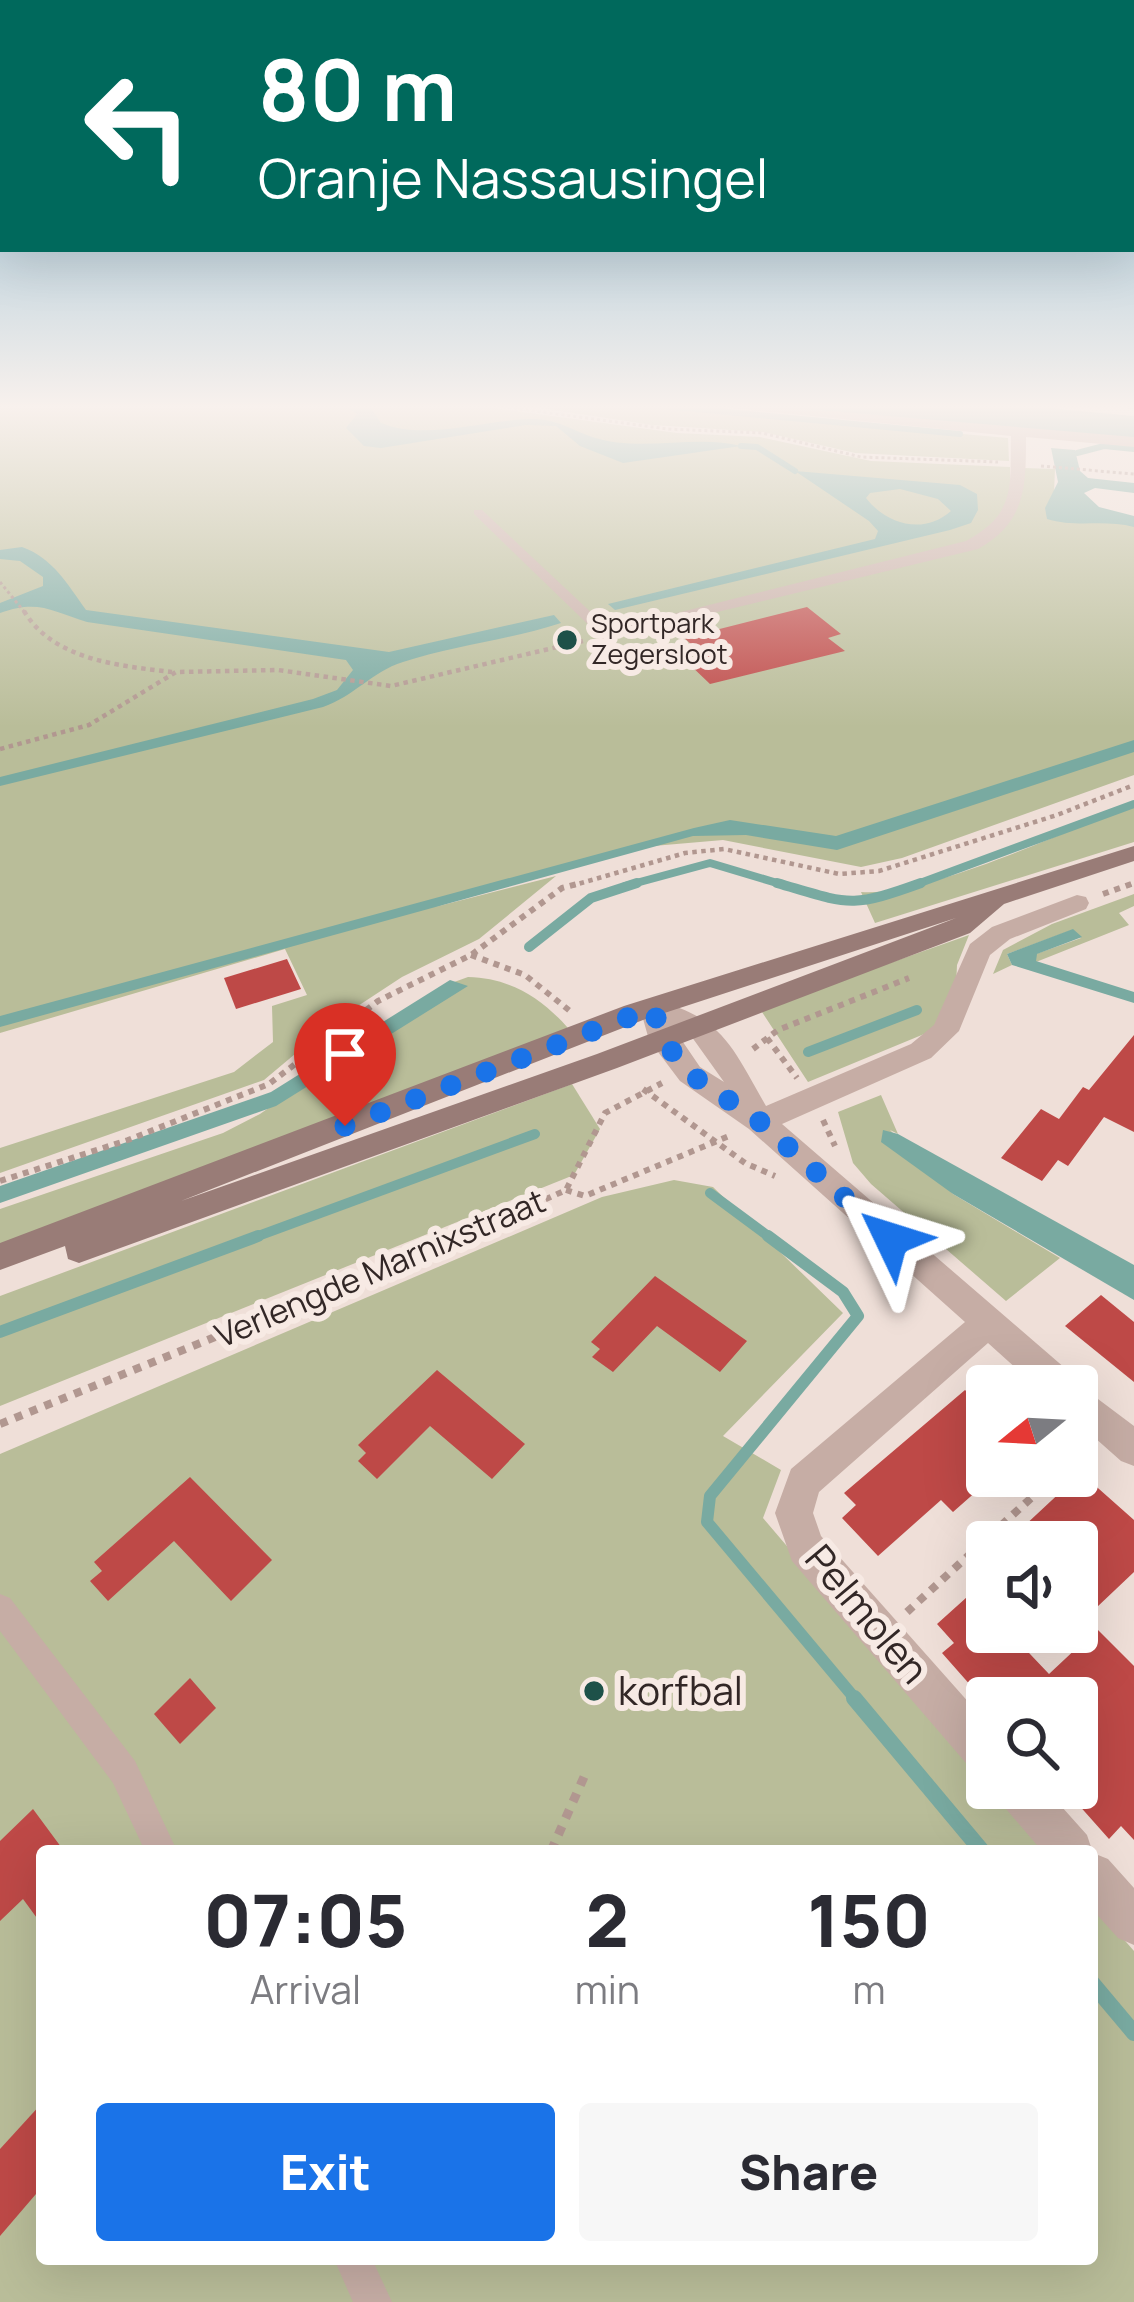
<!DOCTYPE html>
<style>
:root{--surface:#fff;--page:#f7f7f7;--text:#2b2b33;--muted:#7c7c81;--accent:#1a73e8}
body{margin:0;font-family:Manrope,sans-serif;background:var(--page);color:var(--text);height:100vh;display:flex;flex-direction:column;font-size:45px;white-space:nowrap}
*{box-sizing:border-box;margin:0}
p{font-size:39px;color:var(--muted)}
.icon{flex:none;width:66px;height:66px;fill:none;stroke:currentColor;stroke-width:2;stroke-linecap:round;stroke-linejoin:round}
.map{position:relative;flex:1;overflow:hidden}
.panel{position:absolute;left:36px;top:1845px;width:1062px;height:420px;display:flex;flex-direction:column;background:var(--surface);border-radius:12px;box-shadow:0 12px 48px #0002}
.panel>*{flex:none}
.top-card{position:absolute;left:0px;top:0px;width:1134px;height:252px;box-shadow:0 12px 48px #0002;background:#00695c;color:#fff;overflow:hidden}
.needle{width:78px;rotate:252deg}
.buttons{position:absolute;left:966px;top:1365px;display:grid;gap:24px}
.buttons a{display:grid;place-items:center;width:132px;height:132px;border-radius:12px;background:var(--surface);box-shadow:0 12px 48px #0002;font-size:60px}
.pin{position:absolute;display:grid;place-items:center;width:102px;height:102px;color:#fff;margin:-123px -51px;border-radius:50% 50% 50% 0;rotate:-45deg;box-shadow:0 0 12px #0007}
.pin .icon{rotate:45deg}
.me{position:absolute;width:132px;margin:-66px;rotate:311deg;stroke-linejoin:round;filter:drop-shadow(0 0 9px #0008)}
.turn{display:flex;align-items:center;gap:42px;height:252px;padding:0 60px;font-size:54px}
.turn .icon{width:156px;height:156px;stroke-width:2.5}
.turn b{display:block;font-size:84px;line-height:102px}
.eta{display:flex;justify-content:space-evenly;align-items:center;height:204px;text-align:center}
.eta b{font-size:72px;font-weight:800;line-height:84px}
.cta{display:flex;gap:24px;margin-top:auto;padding:24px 60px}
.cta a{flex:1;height:138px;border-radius:12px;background:var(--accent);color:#fff;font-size:48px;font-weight:800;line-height:138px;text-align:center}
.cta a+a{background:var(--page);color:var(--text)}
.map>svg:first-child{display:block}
.green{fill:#b9bd99}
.water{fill:#79aaa1;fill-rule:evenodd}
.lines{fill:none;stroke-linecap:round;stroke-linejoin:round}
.stream-far4{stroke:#79aaa1;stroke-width:6}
.stream-far3{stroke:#79aaa1;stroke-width:8}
.stream-far2{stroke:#79aaa1;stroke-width:10}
.stream-far1{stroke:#79aaa1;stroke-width:12}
.stream{stroke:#79aaa1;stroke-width:16}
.building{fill:#be4947}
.path-far4{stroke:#b19790;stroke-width:3;stroke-dasharray:3 3;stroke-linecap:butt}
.path-far3{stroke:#b19790;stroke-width:4.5;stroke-dasharray:4.5 4.5;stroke-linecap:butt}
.path-far2{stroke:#b19790;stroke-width:6;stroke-dasharray:6 6;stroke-linecap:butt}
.path-far1{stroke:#b19790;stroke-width:8;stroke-dasharray:8 8;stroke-linecap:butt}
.path{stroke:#b19790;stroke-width:9;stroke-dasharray:9 9;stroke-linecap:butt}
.service{fill:#c6ada5;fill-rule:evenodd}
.minor{fill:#c6ada5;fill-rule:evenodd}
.secondary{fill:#997c77;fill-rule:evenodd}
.primary{fill:#735b58;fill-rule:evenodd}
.route{stroke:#1a73e8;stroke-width:21;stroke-dasharray:0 37.8}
.poi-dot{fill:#1e5149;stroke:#f7eae4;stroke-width:4.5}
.labels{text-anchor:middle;stroke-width:12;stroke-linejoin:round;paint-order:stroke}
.far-poi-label{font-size:27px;fill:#322726;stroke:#f7eae4;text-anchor:start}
.street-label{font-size:33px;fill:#322726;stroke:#f7eae4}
.near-street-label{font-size:39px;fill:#322726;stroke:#f7eae4}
.near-poi-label{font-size:39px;fill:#322726;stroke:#f7eae4;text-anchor:start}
</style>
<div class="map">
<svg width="1134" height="2302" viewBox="0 0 1134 2302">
<rect width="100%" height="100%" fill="#efdfd8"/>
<g class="green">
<path d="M 0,405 L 472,405 L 677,433 L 760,437 L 871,461 L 1010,467 L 1010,484 L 1023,468 L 1055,469 L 1054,493 L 1134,521 L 1134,775 L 902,858 L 861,867 L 723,840 L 630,848 L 435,907 L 556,876 L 479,939 L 402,977 L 332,1023 L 264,1080 L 0,1173 L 0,1148 L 234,1072 L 273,1042 L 272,1006 L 307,995 L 285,949 L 0,1033 Z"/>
<path d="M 521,405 L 633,405 L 1008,438 L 1009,461 L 855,453 L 763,432 L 652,425 Z"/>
<path d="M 1134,805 L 1134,842 L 875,923 L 861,892 C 928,897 1066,830 1134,805 Z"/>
<path d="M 1134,894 L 1134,906 L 1119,913 L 1129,925 L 1036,962 L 1036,954 L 1081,938 L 1072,930 L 1007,954 L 1012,965 L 993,974 L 1003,950 L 1052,924 Z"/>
<path d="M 969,935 L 957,965 L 955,1008 L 946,1025 L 808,1082 L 760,1009 Z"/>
<path d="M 468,977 C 515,978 549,1003 577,1039 L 0,1247 L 0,1209 L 223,1133 L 260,1114 L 446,985 Z"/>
<path d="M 572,1084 L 600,1129 L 574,1175 L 0,1406 L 0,1296 Z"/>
<path d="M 881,1095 L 898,1134 L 890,1130 L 953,1194 L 1060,1258 L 1006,1301 L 871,1184 L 853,1163 L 838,1112 Z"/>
<path d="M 674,1180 L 713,1187 L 843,1313 L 723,1436 L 781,1470 L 763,1518 L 987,1781 L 987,1788 L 993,1788 L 1047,1851 L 42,1851 L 42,2259 L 1092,2259 L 1092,1903 L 1134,1951 L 1134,2302 L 0,2302 L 0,1454 L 602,1197 Z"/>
</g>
<g class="water">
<path d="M 344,405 L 369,405 L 381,423 C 425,441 484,420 530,419 C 555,418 570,429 592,437 C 641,453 695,434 741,446 L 623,463 L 580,446 L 556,426 L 526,425 L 381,448 L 364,446 L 346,428 L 357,414 Z"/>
<path d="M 748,405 L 1015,405 L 1134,416 L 1134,439 Z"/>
<path d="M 1051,448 L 1075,450 L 1080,471 L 1088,478 L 1134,483 L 1134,493 L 1095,488 L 1084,493 L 1099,507 L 1134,516 L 1134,527 C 1105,519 1075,528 1047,519 L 1045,508 L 1058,482 Z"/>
<path d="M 795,471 L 960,485 L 977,494 L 978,510 L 971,523 L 950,530 L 615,610 L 608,604 L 875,539 L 878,531 L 869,521 ZM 900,489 L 938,499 L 951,511 C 924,535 887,525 866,498 L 870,493 Z"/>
<path d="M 22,547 C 53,558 68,585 86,610 L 389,652 L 554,615 L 561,623 C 509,640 455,645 403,662 C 371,672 355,696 323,707 L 0,786 L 0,777 L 313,699 L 337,690 L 353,670 L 346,660 L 87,622 C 52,611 38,599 0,613 L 0,603 L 43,586 L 43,577 L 20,561 L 0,559 L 0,550 Z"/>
<path d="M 1134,740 L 1134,752 L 837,850 L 746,835 L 693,836 L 0,1027 L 0,1016 L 694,828 L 730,820 L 836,836 Z"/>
<path d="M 1073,929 L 1082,937 L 1037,954 L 1036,961 L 1134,992 L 1134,1003 L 1012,965 L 1007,954 Z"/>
<path d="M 450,980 L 468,986 L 276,1106 L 0,1203 L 0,1186 L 271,1092 Z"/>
<path d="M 883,1130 L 898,1134 L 1134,1265 L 1134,1300 L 953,1194 L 881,1142 Z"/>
</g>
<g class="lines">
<g class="stream-far4">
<path d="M 653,405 L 960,434"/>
<path d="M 741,446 L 757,447 L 795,471"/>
<path d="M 1077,453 L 1104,446 L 1134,449"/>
</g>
<g class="stream-far3">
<path d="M 625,886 L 710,863 L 787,886"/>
<path d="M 912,886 L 1134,804"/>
</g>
<g class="stream-far2">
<path d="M 777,883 C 849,904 849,909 921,883"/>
<path d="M 529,947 L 591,898 L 637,883"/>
<path d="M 808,1052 L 917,1010"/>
<path d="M 710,1193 L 772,1239"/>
<path d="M 250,1239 L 535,1134"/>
</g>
<g class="stream-far1">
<path d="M 768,1236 L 843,1292 L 858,1316 L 710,1496 L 707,1522 L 857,1701"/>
<path d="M 0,1332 L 258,1236"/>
</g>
<g class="stream">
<path d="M 854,1698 L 982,1851"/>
<path d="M 1092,1983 L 1134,2033"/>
</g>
</g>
<g class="building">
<path d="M 807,607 L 841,634 L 828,638 L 845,651 L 710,684 L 687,662 L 706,657 L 684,638 Z"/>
<path d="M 287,959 L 301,989 L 236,1009 L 224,978 Z"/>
<path d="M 1134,1035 L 1134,1132 L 1104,1117 L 1068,1166 L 1058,1160 L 1042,1181 L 1001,1158 L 1041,1109 L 1059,1119 L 1083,1087 L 1089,1090 Z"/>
<path d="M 655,1276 L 747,1341 L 720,1372 L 657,1326 L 613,1372 L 592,1357 L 600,1349 L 591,1342 Z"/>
<path d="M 1101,1295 L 1134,1322 L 1134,1382 L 1065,1326 Z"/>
<path d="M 437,1370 L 525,1444 L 492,1479 L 430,1426 L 377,1479 L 358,1461 L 366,1453 L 358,1445 Z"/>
<path d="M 965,1390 L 987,1410 L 987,1482 L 953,1512 L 941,1500 L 878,1556 L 842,1518 L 856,1505 L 844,1493 Z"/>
<path d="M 1081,1473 L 1134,1520 L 1134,1572 L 1077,1626 L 1077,1542 L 1007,1542 Z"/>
<path d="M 190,1477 L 272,1560 L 231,1601 L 174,1541 L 108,1601 L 90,1581 L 102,1571 L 94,1562 Z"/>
<path d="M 987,1579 L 987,1632 L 1009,1632 L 1049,1674 L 1097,1629 L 1134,1666 L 1134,1840 L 1121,1826 L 1109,1839 L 1077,1803 L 1077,1698 L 987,1698 L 987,1704 L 942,1653 L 954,1643 L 937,1624 Z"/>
<path d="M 190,1678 L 216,1708 L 180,1744 L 154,1714 Z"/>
<path d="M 33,1809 L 64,1851 L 42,1851 L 42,1925 L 23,1899 L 0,1921 L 0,1841 Z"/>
<path d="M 42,2103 L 42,2187 L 0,2236 L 0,2149 Z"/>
</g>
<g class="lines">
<g class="path-far4">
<path d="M 490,405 L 668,429 L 762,433 L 861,457 L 998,462"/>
<path d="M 1041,466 L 1134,474"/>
<path d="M 0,582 L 26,614"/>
</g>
<g class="path-far3">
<path d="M 24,611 C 53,660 120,666 172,672"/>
<path d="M 0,749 L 89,725 L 176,672 L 278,670 L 391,686 L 583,641"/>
<path d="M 571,886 L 685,853 L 724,849 L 839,874 L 879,871 L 1057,815 L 1134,785"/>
<path d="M 1127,886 L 1134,883"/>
</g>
<g class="path-far2">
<path d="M 1103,894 L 1134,883"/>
<path d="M 471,955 L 525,975 L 570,1011"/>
<path d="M 767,1038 L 797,1078"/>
<path d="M 753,1049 L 778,1030 L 909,978"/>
<path d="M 643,1089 L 745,1163 L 775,1176"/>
<path d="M 823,1120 L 835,1146"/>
<path d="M 0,1181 L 128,1140 L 269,1084 L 378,1001 L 471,955 L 562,888 L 581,883"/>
<path d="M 566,1190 L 585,1196 L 729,1136"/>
<path d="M 458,1239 L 566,1190 L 605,1113 L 662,1083"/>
</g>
<g class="path-far1">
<path d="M 0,1424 L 465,1236"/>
<path d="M 907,1612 L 1055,1476"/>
<path d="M 1077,1620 L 1092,1635"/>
</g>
<path class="path" d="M 551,1851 L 584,1777"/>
<g class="service">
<path d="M 474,510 L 482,510 L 613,633 L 613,639 L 603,639 L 474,514 Z"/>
<path d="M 0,1594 L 10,1598 L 135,1761 L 177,1851 L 145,1851 L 113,1783 L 0,1631 Z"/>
<path d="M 334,2259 L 372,2259 L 392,2302 L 353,2302 Z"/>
</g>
<g class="minor">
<path d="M 701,405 L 760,405 L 1134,437 L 1134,447 L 1026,437 C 1026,487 1026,522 978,549 L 601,640 L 601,632 L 966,541 C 1016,514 1010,487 1011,436 Z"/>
<path d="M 1077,895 L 1086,897 L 1089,903 L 1086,909 L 1010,939 L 990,955 L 959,1031 L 931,1058 L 782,1124 L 1073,1375 L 1078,1384 L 1134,1426 L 1134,1466 L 1121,1461 L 1077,1422 L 1077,1386 L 1036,1386 L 988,1343 L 819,1492 L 813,1513 L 821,1536 L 987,1723 L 987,1776 L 972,1770 L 792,1561 L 775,1513 L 791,1469 L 965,1322 L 749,1129 L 680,1081 L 649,1040 L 640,1008 L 653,999 C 724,1019 731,1045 766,1106 L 911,1044 L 934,1025 L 970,944 L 992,927 ZM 672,1026 L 689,1033 L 724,1082 L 700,1067 Z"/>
<path d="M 994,1788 L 1045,1788 L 1087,1835 L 1093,1853 L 1108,1859 L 1134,1888 L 1134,1945 L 1118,1938 L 1092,1909 L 1092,1851 L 1042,1851 L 1001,1803 Z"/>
</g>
<path class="secondary" d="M 1134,846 L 1134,861 L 1004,904 L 970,933 L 617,1068 L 79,1263 L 68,1259 L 65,1246 L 0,1270 L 0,1243 L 624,1006 ZM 956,918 L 597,1054 L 181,1201 L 643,1020 Z"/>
<path class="primary" d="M 1125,405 L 1134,405 L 1134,409 L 1127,408 Z"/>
</g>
<linearGradient id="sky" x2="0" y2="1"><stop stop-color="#7bb0cc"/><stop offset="0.56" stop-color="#f8f1ed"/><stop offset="1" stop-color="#f8f1ed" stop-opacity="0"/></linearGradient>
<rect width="1134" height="727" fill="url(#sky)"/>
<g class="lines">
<path class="route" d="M 345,1126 L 653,1008 L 663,1040 L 690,1074 L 759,1121 L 891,1239"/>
</g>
<g class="poi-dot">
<circle cx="567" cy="640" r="12"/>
<circle cx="594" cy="1691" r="12"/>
</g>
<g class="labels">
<g class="far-poi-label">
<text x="591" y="633">Sportpark<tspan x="591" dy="31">Zegersloot</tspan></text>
</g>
<g class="street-label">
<text transform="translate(380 1268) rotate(-23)" y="12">Verlengde Marnixstraat</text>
</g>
<g class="near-street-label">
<text transform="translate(867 1614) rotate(50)" y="14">Pelmolen</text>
</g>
<g class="near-poi-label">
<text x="618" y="1705">korfbal</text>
</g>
</g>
</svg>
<div class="buttons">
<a><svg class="needle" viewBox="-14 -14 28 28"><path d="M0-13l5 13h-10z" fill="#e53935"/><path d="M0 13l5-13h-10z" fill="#7c7c81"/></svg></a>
<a><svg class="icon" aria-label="sound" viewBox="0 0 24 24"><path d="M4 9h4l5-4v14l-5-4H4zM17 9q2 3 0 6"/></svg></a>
<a><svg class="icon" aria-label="search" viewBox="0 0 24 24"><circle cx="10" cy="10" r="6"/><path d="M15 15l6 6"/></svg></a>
</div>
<div class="pin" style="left:345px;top:1126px;background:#d93025"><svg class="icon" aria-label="arrive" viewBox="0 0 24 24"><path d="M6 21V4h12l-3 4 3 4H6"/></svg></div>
<svg class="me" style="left:891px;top:1239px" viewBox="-20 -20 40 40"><path d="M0-17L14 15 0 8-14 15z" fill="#1a73e8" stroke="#fff" stroke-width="4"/></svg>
<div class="top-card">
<div class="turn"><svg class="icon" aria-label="left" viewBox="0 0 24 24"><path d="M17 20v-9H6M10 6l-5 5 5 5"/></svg><div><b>80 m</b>Oranje Nassausingel</div></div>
</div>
<section class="panel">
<div class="eta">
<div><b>07:05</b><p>Arrival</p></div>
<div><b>2</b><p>min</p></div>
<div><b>150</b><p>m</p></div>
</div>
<div class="cta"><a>Exit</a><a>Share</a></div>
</section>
</div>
